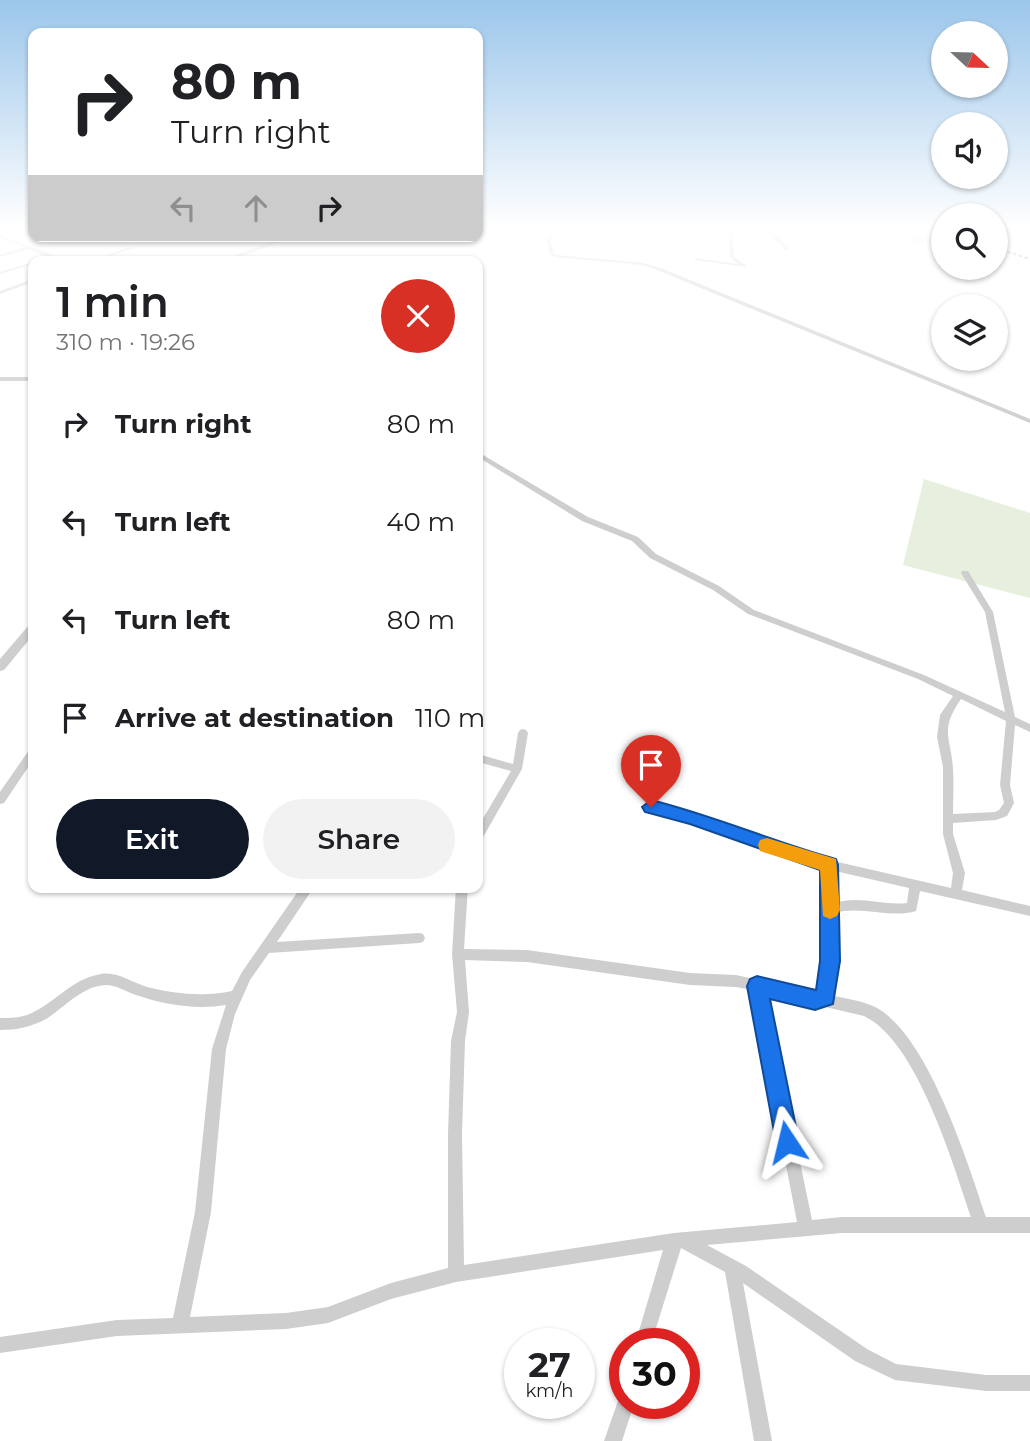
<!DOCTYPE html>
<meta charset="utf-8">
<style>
:root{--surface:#fff;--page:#f2f2f2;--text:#202124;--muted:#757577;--accent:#111827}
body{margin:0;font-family:Montserrat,sans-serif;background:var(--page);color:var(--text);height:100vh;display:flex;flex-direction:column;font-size:26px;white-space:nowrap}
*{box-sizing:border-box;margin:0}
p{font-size:23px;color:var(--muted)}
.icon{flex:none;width:38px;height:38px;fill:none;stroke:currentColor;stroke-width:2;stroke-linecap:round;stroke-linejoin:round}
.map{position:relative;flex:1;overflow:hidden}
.side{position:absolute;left:28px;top:256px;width:455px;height:637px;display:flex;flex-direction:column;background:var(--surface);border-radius:14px;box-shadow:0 2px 5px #0004}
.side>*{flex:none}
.top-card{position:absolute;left:28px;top:28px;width:455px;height:214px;border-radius:14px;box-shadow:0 2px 5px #0004;background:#fff;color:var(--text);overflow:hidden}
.needle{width:46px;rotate:112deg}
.buttons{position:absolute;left:931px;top:21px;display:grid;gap:14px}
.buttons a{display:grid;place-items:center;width:77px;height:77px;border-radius:50%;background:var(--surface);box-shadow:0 2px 5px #0004;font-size:35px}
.speed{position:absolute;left:504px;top:1328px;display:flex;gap:14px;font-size:35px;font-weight:700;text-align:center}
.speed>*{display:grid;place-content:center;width:91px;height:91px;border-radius:50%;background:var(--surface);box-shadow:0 2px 5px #0004;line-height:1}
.speed small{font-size:18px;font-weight:400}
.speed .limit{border:10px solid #d22;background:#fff;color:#111}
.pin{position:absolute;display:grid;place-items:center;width:60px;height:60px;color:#fff;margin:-72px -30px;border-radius:50% 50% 50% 0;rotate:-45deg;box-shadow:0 0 7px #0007}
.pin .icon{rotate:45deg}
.me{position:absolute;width:77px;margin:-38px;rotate:350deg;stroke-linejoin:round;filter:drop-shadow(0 0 5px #0008)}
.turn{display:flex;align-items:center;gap:24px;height:147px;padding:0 28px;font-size:32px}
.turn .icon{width:91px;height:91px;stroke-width:2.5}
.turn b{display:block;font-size:49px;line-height:60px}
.lanes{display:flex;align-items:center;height:66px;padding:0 28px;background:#0003;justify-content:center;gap:35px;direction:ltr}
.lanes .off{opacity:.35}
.round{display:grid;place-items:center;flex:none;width:74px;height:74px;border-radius:37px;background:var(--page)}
.headline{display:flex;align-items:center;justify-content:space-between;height:119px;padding:0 28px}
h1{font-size:42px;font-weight:600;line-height:52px}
.primary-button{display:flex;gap:14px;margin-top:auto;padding:14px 28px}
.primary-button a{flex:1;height:80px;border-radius:42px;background:var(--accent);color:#fff;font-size:28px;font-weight:600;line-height:80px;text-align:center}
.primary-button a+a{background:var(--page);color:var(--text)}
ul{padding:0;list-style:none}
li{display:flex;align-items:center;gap:21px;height:98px;padding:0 28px}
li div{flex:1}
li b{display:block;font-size:26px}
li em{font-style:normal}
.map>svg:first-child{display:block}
.green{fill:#e7efde}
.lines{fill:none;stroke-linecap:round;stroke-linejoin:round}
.river{fill:#c8e1f0;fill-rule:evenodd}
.minor{fill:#cecece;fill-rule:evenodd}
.tertiary{fill:#cecece;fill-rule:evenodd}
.rail{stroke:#868686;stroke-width:2;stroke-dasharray:3.5 2.5;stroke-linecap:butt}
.route{fill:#1a73e8;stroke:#114b97;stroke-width:2}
.slow{fill:#f59e0b}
</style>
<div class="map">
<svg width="1030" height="1441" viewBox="0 0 1030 1441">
<rect width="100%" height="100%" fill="#fff"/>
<path class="green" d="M 924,479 L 1030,513 L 1030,598 L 903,565 Z"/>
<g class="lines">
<g class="river">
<path d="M 1015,226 L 1027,226 L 996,237 L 996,233 Z"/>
<path d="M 913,238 L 943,239 L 943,243 L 910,242 Z"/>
</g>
<g class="minor">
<path d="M 555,226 L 559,226 L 550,241 L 554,253 L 557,255 L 643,263 L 661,268 L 1030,419 L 1030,423 L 657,270 L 643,265 L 554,257 L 550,254 L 546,241 Z"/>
<path d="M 728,226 L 732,226 L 734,257 L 746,265 L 746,267 L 694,260 L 696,258 L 738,264 L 730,257 Z"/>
<path d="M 757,226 C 770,226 780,240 789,248 L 789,250 L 785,250 L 766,231 Z"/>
<path d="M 859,226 L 863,226 L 858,233 L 854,233 Z"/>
<path d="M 0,235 L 66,260 L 66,261 L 59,261 L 29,249 L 0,257 L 0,255 L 25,247 L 0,238 Z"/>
<path d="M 129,247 L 133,248 L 98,261 L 91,261 Z"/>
<path d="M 151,257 L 153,259 L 141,261 L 141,260 Z"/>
<path d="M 33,262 L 33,264 L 0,274 L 0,272 Z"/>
<path d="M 33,279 L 33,282 L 0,294 L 0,291 Z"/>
<rect x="0" y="377" width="33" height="4"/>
<path d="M 478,452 L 588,517 L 638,537 L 656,554 L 719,586 L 754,610 L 924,675 L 1005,712 L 985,612 L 961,573 L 962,571 L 968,571 L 993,612 L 1015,717 L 1030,724 L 1030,732 L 1015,725 L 1010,785 L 1014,803 L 1007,816 L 996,820 L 953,823 L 953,834 L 965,873 L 962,890 L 1030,906 L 1030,916 L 920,891 L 916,911 C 889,919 862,905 835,913 L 836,961 L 830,995 C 847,999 867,1001 882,1011 C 931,1046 967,1160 986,1217 L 1030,1217 L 1030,1233 L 842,1233 L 707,1245 L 746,1266 L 867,1349 L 896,1364 L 986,1375 L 1030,1375 L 1030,1391 L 986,1391 L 895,1380 L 855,1361 L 743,1283 L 772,1441 L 754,1441 L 725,1272 L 681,1248 L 651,1344 L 635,1344 L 663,1250 L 456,1282 L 391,1299 L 328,1323 L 286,1329 L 117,1336 L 0,1353 L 0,1337 L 117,1320 L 173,1318 L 195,1212 L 212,1049 L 226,1005 C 196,1010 165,1005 136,995 C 127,992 116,985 106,985 C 82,986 65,1007 46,1019 C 31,1027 17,1030 0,1030 L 0,1018 C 9,1018 18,1018 27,1015 C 54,1005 70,979 101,974 C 117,971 133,983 147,987 C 175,994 204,997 232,991 L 242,972 L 301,887 L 314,887 L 277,942 L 419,933 L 423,934 L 425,938 L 423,942 L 419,943 L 269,953 L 250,980 L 235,1014 L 226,1049 L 211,1212 L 190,1317 L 286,1313 L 328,1307 L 391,1283 L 448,1268 L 448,1134 L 451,1041 L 457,1012 L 452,954 L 456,887 L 468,887 L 464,949 L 527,950 L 690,973 L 736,975 L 818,993 L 824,961 L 823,868 L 778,855 L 691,821 L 647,810 L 646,807 L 647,804 L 651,803 L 696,814 L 783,848 L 829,860 L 951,888 L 953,873 L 943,834 L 943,767 L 937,737 L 940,715 L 953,696 L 918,679 L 748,614 L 713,590 L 650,558 L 632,541 L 582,521 L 478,457 ZM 961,699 L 1006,721 L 1000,785 L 1004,803 L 999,810 L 995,812 L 953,814 C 953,799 954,784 953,769 C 951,736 939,731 961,699 ZM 835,871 L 909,888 L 907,903 C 883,906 859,895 835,903 ZM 465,960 L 527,962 L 690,985 L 736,987 L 752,990 L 797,1222 L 674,1233 L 464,1265 L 462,1134 L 465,1041 L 469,1012 ZM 765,993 L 864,1016 C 917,1041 953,1164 971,1217 L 842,1217 L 812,1220 Z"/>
<path d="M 523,729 L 526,730 L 528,733 L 522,769 L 482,839 L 478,840 L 478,827 L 511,771 L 478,762 L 478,754 L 513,764 L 518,733 L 520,730 Z"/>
<path d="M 33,749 L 33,760 L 4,803 L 0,804 L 0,792 L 29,750 Z"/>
<path d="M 625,1396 L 625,1404 L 634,1404 L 622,1441 L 604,1441 L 619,1398 Z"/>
</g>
<g class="tertiary">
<path d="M 286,236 L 295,236 L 230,261 L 221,261 Z"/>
<path d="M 33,624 L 33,635 L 4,670 L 0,671 L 0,659 L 29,625 Z"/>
</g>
<path class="rail" d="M 996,248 L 1030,259"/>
</g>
<linearGradient id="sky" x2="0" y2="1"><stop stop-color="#9bc6eb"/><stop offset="0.53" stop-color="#fff"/><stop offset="1" stop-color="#fff" stop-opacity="0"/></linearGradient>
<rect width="1030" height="428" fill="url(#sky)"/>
<path class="route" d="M 651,800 C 712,815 769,840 829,857 L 836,859 L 838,865 L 840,961 L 833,1004 L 815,1010 L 770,999 L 799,1142 L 796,1151 L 787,1154 L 779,1151 L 776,1142 L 747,986 L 750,979 L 757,976 L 816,990 L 820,961 L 820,870 L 690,824 L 645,812 L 642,807 Z"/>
<path class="slow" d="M 767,838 L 836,859 L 840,910 L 837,916 L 830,919 L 823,916 L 820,870 L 760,851 L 758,845 L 760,840 Z"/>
</svg>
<div class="buttons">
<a><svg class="needle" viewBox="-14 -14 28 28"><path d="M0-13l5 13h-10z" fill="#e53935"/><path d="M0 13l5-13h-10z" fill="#757577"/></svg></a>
<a><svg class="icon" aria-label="sound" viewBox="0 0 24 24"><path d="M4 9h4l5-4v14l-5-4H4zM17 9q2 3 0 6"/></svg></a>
<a><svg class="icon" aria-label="search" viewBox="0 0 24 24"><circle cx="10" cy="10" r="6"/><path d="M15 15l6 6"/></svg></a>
<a><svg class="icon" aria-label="layers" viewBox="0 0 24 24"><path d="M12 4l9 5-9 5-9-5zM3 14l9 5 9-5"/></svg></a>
</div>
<div class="speed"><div>27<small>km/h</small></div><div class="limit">30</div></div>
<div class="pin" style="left:651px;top:807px;background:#d93025"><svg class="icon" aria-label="arrive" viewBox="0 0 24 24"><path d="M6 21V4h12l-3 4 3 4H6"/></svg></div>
<svg class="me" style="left:787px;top:1142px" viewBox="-20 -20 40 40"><path d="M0-17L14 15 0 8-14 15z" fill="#1a73e8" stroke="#fff" stroke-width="4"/></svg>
<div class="top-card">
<div class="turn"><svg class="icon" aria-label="right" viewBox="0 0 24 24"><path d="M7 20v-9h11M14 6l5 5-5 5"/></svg><div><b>80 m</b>Turn right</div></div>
<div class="lanes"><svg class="icon off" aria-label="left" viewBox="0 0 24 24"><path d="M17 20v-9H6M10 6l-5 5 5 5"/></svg><svg class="icon off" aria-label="ahead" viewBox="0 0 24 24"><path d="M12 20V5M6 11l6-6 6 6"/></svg><svg class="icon" aria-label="right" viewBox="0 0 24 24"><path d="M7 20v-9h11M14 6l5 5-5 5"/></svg></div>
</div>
<section class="side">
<div class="headline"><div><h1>1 min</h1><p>310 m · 19:26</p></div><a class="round" style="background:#d93025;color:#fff"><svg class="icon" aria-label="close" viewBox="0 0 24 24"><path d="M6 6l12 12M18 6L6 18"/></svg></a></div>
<ul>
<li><svg class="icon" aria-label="right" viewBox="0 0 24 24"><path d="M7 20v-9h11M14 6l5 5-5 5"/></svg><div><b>Turn right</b></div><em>80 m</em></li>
<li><svg class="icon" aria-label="left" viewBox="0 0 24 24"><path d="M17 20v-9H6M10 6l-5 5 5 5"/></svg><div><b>Turn left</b></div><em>40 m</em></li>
<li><svg class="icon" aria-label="left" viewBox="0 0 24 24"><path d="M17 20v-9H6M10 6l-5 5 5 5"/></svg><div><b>Turn left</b></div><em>80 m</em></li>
<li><svg class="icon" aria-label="arrive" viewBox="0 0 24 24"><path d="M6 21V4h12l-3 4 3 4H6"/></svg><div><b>Arrive at destination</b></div><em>110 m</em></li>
</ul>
<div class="primary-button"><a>Exit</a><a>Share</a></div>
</section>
</div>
